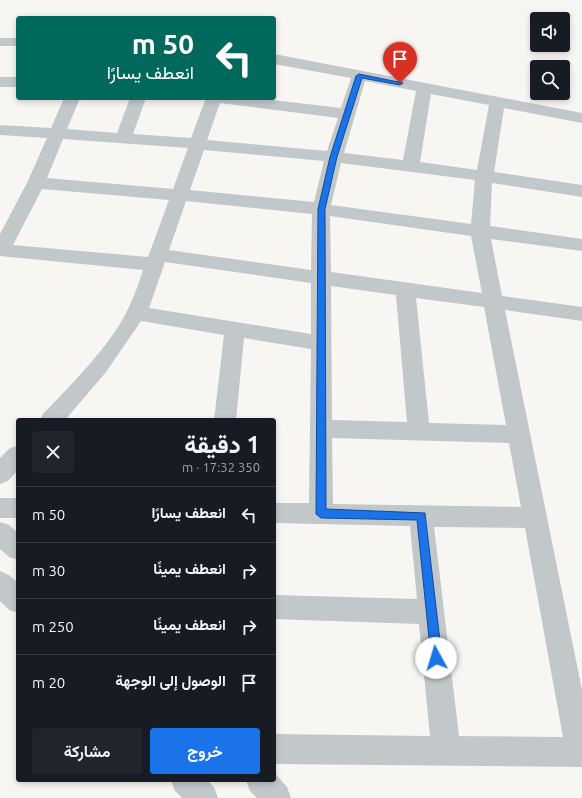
<!DOCTYPE html>
<html lang="ar">
<meta charset="utf-8">
<style>
:root{--surface:#171b24;--page:#20242c;--text:#f1f3f6;--muted:#9ea1a6;--line:#363941;--accent:#1a73e8}
body{margin:0;font-family:Ubuntu,Vazirmatn,sans-serif;background:var(--page);color:var(--text);direction:rtl;height:100vh;display:flex;flex-direction:column;font-size:15px;white-space:nowrap}
*{box-sizing:border-box;margin:0}
p{font-size:13px;color:var(--muted)}
.icon{flex:none;width:22px;height:22px;fill:none;stroke:currentColor;stroke-width:2;stroke-linecap:round;stroke-linejoin:round}
.map{position:relative;flex:1;overflow:hidden;direction:ltr}
.sheet{position:absolute;left:16px;top:418px;width:260px;height:364px;display:flex;flex-direction:column;background:var(--surface);border-radius:4px;box-shadow:0 2px 6px #0003;direction:rtl}
.sheet>*{flex:none}
.top-card{position:absolute;left:16px;top:16px;width:260px;height:84px;border-radius:4px;box-shadow:0 2px 6px #0003;direction:rtl;background:#00695c;color:#fff;overflow:hidden}
.buttons{position:absolute;left:530px;top:12px;display:grid;gap:8px}
.buttons a{display:grid;place-items:center;width:40px;height:40px;border-radius:4px;background:var(--surface);box-shadow:0 2px 6px #0003;font-size:20px}
.pin{position:absolute;display:grid;place-items:center;width:34px;height:34px;color:#fff;margin:-41px -17px;border-radius:50% 50% 50% 0;rotate:-45deg;box-shadow:0 0 4px #0007}
.pin .icon{rotate:45deg}
.me{position:absolute;width:44px;margin:-22px;rotate:354deg;stroke-linejoin:round;filter:drop-shadow(0 0 3px #0008)}
.turn{display:flex;align-items:center;gap:14px;height:84px;padding:0 16px;font-size:18px}
.turn .icon{width:52px;height:52px;stroke-width:2.5}
.turn b{display:block;font-size:28px;line-height:34px}
.round{display:grid;place-items:center;flex:none;width:42px;height:42px;border-radius:4px;background:var(--page)}
.summary{display:flex;align-items:center;justify-content:space-between;height:68px;padding:0 16px}
h1{font-size:24px;font-weight:700;line-height:30px}
.cta{display:flex;gap:8px;margin-top:auto;padding:8px 16px}
.cta a{flex:1;height:46px;border-radius:4px;background:var(--accent);color:#fff;font-size:16px;font-weight:700;line-height:46px;text-align:center}
.cta a+a{background:var(--page);color:var(--text)}
ul{padding:0;list-style:none}
li{display:flex;align-items:center;gap:12px;height:56px;padding:0 16px;border-top:1px solid var(--line)}
li div{flex:1}
li b{display:block;font-size:15px}
li em{font-style:normal}
.map>svg:first-child{display:block}
.lines{fill:none;stroke-linecap:round;stroke-linejoin:round}
.street{fill:#c2c7c9;fill-rule:evenodd}
.route{fill:#1a73e8;stroke:#114b97}
</style>
<div class="map">
<svg width="582" height="798" viewBox="0 0 582 798">
<rect width="100%" height="100%" fill="#f7f6f3"/>
<g class="lines">
<g class="street">
<rect x="0" y="38" width="18" height="8"/>
<path d="M 274,54 L 582,113 L 582,123 L 504,108 L 494,172 L 582,185 L 582,197 L 492,183 L 490,226 L 582,239 L 582,251 L 491,239 L 502,296 L 582,307 L 582,321 L 505,310 L 582,690 L 582,767 L 274,764 L 274,734 L 430,736 L 419,624 L 274,619 L 274,595 L 417,599 L 410,526 L 274,523 L 274,503 L 309,503 L 311,349 L 244,338 L 236,420 L 214,420 L 224,335 L 141,321 L 106,372 L 65,420 L 40,420 L 43,414 C 71,385 113,343 129,307 C 135,295 139,282 143,270 L 0,256 L 0,234 L 27,183 L 47,138 L 0,135 L 0,125 L 51,128 L 64,98 L 80,98 L 67,129 L 117,133 L 130,98 L 146,98 L 133,134 L 191,138 L 206,98 L 255,98 L 341,108 L 351,78 L 274,64 ZM 365,81 L 416,91 L 403,160 L 344,153 ZM 431,94 L 489,105 L 477,170 L 420,162 ZM 220,103 L 338,118 L 327,151 L 207,140 ZM 63,139 L 188,148 L 173,189 L 47,178 ZM 204,150 L 324,161 L 314,202 L 190,190 ZM 341,163 L 475,180 L 471,224 L 331,205 ZM 42,189 L 169,200 L 148,257 L 13,245 ZM 186,201 L 312,214 L 311,270 L 169,250 ZM 330,216 L 471,236 L 482,293 L 331,272 ZM 165,262 L 311,283 L 311,334 L 149,308 ZM 331,286 L 396,295 L 407,422 L 332,420 ZM 416,298 L 484,307 L 506,425 L 429,423 ZM 332,438 L 509,443 L 521,507 L 333,504 ZM 434,527 L 525,528 L 563,737 L 459,736 Z"/>
<rect x="0" y="77" width="18" height="10"/>
<path d="M 18,446 L 18,470 L 8,481 L 0,484 L 0,458 L 10,448 Z"/>
<rect x="0" y="498" width="18" height="20"/>
<path d="M 0,522 L 9,525 L 18,533 L 18,560 L 9,557 L 0,549 Z"/>
<path d="M 0,571 L 9,575 L 18,583 L 18,613 L 9,610 L 0,601 Z"/>
<path d="M 274,772 L 287,787 L 291,798 L 257,798 L 250,791 L 246,780 L 274,780 Z"/>
<path d="M 171,780 L 207,780 L 214,787 L 218,798 L 182,798 L 175,791 Z"/>
</g>
</g>
<path class="route" d="M 359,74 L 403,83 L 400,85 L 362,78 L 337,157 L 325,209 L 326,509 L 425,513 L 442,658 L 440,662 L 436,664 L 432,662 L 431,658 L 417,520 L 321,518 L 316,514 L 318,209 L 330,157 L 356,76 Z"/>
</svg>
<div class="buttons">
<a><svg class="icon" aria-label="sound" viewBox="0 0 24 24"><path d="M4 9h4l5-4v14l-5-4H4zM17 9q2 3 0 6"/></svg></a>
<a><svg class="icon" aria-label="search" viewBox="0 0 24 24"><circle cx="10" cy="10" r="6"/><path d="M15 15l6 6"/></svg></a>
</div>
<div class="pin" style="left:400px;top:83px;background:#d93025"><svg class="icon" aria-label="arrive" viewBox="0 0 24 24"><path d="M6 21V4h12l-3 4 3 4H6"/></svg></div>
<svg class="me" style="left:436px;top:658px" viewBox="-20 -20 40 40"><circle r="19" fill="#fff"/><path d="M0-13L10 11 0 6-10 11z" fill="#1a73e8"/></svg>
<div class="top-card">
<div class="turn"><svg class="icon" aria-label="left" viewBox="0 0 24 24"><path d="M17 20v-9H6M10 6l-5 5 5 5"/></svg><div><b>50 m</b>انعطف يسارًا</div></div>
</div>
<section class="sheet">
<div class="summary"><div><h1>1 دقيقة</h1><p>350 m · 17:32</p></div><a class="round"><svg class="icon" aria-label="close" viewBox="0 0 24 24"><path d="M6 6l12 12M18 6L6 18"/></svg></a></div>
<ul>
<li><svg class="icon" aria-label="left" viewBox="0 0 24 24"><path d="M17 20v-9H6M10 6l-5 5 5 5"/></svg><div><b>انعطف يسارًا</b></div><em>50 m</em></li>
<li><svg class="icon" aria-label="right" viewBox="0 0 24 24"><path d="M7 20v-9h11M14 6l5 5-5 5"/></svg><div><b>انعطف يمينًا</b></div><em>30 m</em></li>
<li><svg class="icon" aria-label="right" viewBox="0 0 24 24"><path d="M7 20v-9h11M14 6l5 5-5 5"/></svg><div><b>انعطف يمينًا</b></div><em>250 m</em></li>
<li><svg class="icon" aria-label="arrive" viewBox="0 0 24 24"><path d="M6 21V4h12l-3 4 3 4H6"/></svg><div><b>الوصول إلى الوجهة</b></div><em>20 m</em></li>
</ul>
<div class="cta"><a>خروج</a><a>مشاركة</a></div>
</section>
</div>
